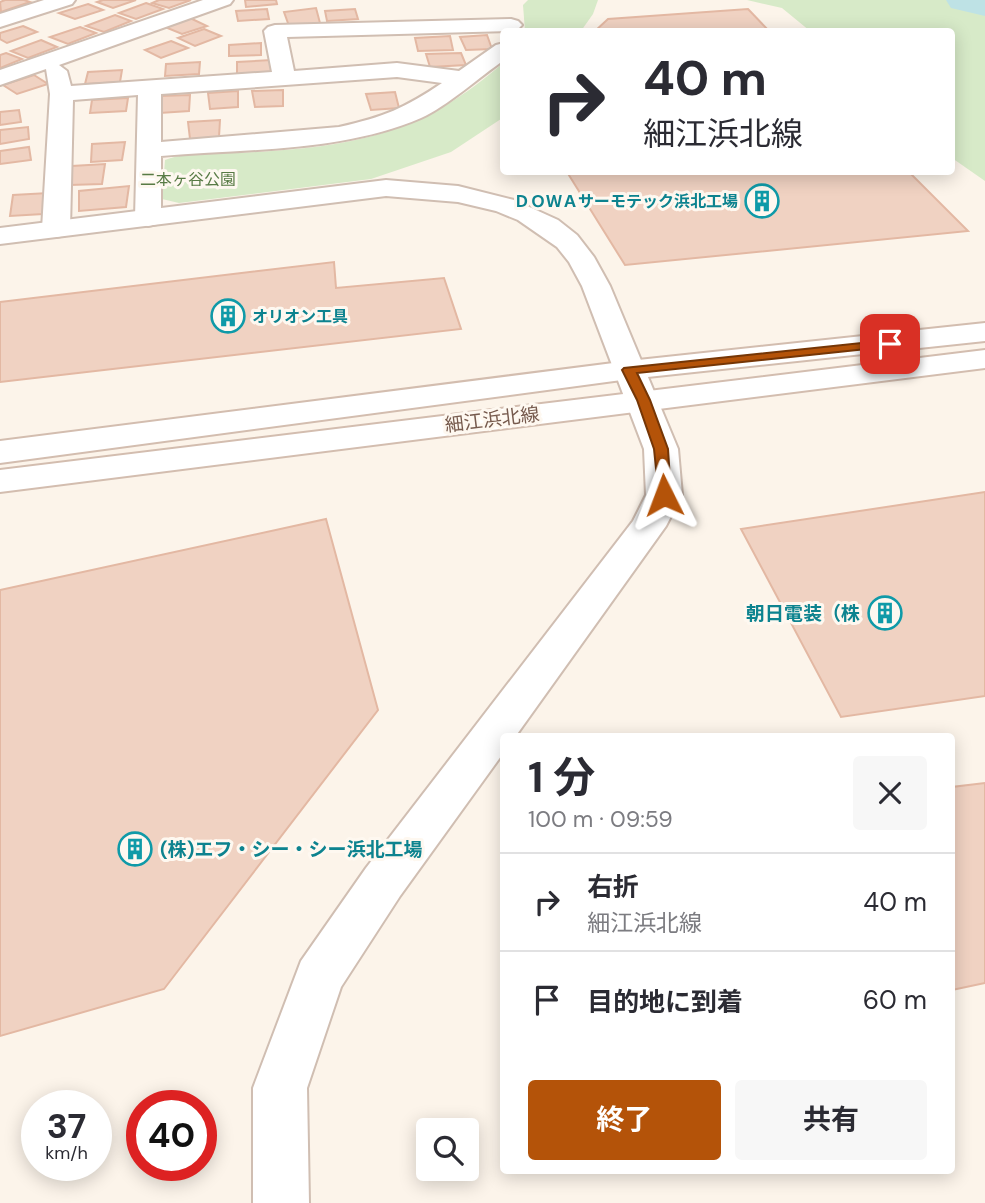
<!DOCTYPE html>
<html lang="ja">
<meta charset="utf-8">
<style>
:root{--surface:#fff;--page:#f7f7f7;--text:#2b2b33;--muted:#7c7c81;--line:#e1e1e2;--accent:#b45309}
body{margin:0;font-family:"DM Sans","Noto Sans JP",sans-serif;background:var(--page);color:var(--text);height:100vh;display:flex;flex-direction:column;font-size:26px;white-space:nowrap}
*{box-sizing:border-box;margin:0}
p{font-size:23px;color:var(--muted)}
.icon{flex:none;width:38px;height:38px;fill:none;stroke:currentColor;stroke-width:2;stroke-linecap:round;stroke-linejoin:round}
.map{position:relative;flex:1;overflow:hidden}
.sheet{position:absolute;left:500px;top:733px;width:455px;height:441px;display:flex;flex-direction:column;background:var(--surface);border-radius:7px;box-shadow:0 4px 18px #0003}
.sheet>*{flex:none}
.hud{position:absolute;left:500px;top:28px;width:455px;height:147px;border-radius:7px;box-shadow:0 4px 18px #0003;background:#fff;color:var(--text);overflow:hidden}
.fabs{position:absolute;left:416px;top:1118px;display:grid;gap:14px}
.fabs a{display:grid;place-items:center;width:63px;height:63px;border-radius:7px;background:var(--surface);box-shadow:0 4px 18px #0003;font-size:35px}
.speed{position:absolute;left:21px;top:1090px;display:flex;gap:14px;font-size:35px;font-weight:700;text-align:center}
.speed>*{display:grid;place-content:center;width:91px;height:91px;border-radius:50%;background:var(--surface);box-shadow:0 4px 18px #0003;line-height:1}
.speed small{font-size:18px;font-weight:400}
.speed .limit{border:10px solid #d22;background:#fff;color:#111}
.pin{position:absolute;display:grid;place-items:center;width:60px;height:60px;color:#fff;margin:-30px;border-radius:14px;box-shadow:0 4px 10px #0006}
.me{position:absolute;width:77px;margin:-38px;rotate:357deg;stroke-linejoin:round;filter:drop-shadow(0 0 5px #0008)}
.turn{display:flex;align-items:center;gap:24px;height:147px;padding:0 28px;font-size:32px}
.turn .icon{width:91px;height:91px;stroke-width:2.5}
.turn b{display:block;font-size:49px;line-height:60px}
.round{display:grid;place-items:center;flex:none;width:74px;height:74px;border-radius:7px;background:var(--page)}
.overview{display:flex;align-items:center;justify-content:space-between;height:119px;padding:0 28px}
h1{font-size:42px;font-weight:700;line-height:52px}
.button{display:flex;gap:14px;margin-top:auto;padding:14px 28px}
.button a{flex:1;height:80px;border-radius:7px;background:var(--accent);color:#fff;font-size:28px;font-weight:700;line-height:80px;text-align:center}
.button a+a{background:var(--page);color:var(--text)}
ul{padding:0;list-style:none}
li{display:flex;align-items:center;gap:21px;height:98px;padding:0 28px;border-top:2px solid var(--line)}
li div{flex:1}
li b{display:block;font-size:26px}
li em{font-style:normal}
.map>svg:first-child{display:block}
.green{fill:#d7eac8}
.lines{fill:none;stroke-linecap:round;stroke-linejoin:round}
.river{fill:#bee2e5;fill-rule:evenodd}
.building{fill:#f0d2c2;stroke:#e3b8a3;stroke-width:2}
.minor-casing{stroke:#d0beb2;stroke-width:4}
.tertiary-casing{stroke:#d0beb2;stroke-width:4}
.secondary-casing{stroke:#d3bdaf;stroke-width:4}
.minor{fill:#fff;fill-rule:evenodd}
.tertiary{fill:#fff;fill-rule:evenodd}
.secondary{fill:#fff;fill-rule:evenodd}
.route{fill:#b45309;stroke:#753606;stroke-width:2}
.labels{text-anchor:middle;stroke-width:6;stroke-linejoin:round;paint-order:stroke}
.far-park-label{font-size:16px;fill:#587b45;stroke:#fef8f0}
.far-culture-label{font-size:16px;font-weight:bold;fill:#0d838f;stroke:#fef8f0;text-anchor:end}
.street-label{font-size:19px;fill:#765a4d;stroke:#fef8f0}
.culture-label{font-size:19px;font-weight:bold;fill:#0d838f;stroke:#fef8f0;text-anchor:end}
</style>
<div class="map">
<svg width="985" height="1203" viewBox="0 0 985 1203">
<rect width="100%" height="100%" fill="#fcf4ea"/>
<g class="green">
<path d="M 528,0 L 598,0 L 593,14 L 581,31 L 525,31 L 523,5 Z"/>
<path d="M 747,0 L 985,0 L 985,181 L 952,158 L 952,32 L 810,31 L 782,8 Z"/>
<path d="M 504,62 L 504,117 L 451,152 L 371,179 L 179,203 L 162,199 L 165,160 C 192,150 228,154 256,152 C 359,146 425,132 504,62 Z"/>
</g>
<g class="lines">
<path class="river" d="M 946,0 L 985,0 L 985,16 L 951,8 Z"/>
</g>
<g class="building">
<path d="M 5,0 L 24,0 L 30,2 L 1,12 L 0,2 Z"/>
<path d="M 103,0 L 136,0 L 113,8 L 97,2 Z"/>
<path d="M 159,0 L 191,0 L 169,8 L 152,3 Z"/>
<path d="M 245,0 L 276,0 L 277,4 L 246,7 Z"/>
<path d="M 146,3 L 163,9 L 136,19 L 119,13 Z"/>
<path d="M 88,4 L 103,10 L 75,19 L 59,13 Z"/>
<path d="M 316,8 L 320,23 L 289,26 L 284,12 Z"/>
<path d="M 267,9 L 269,19 L 238,21 L 236,11 Z"/>
<path d="M 355,9 L 358,19 L 327,21 L 325,11 Z"/>
<path d="M 748,9 L 770,32 L 594,32 L 608,19 Z"/>
<path d="M 115,15 L 131,21 L 104,32 L 86,26 Z"/>
<path d="M 190,18 L 207,26 L 182,34 L 165,27 Z"/>
<path d="M 23,26 L 37,32 L 7,43 L 0,39 L 0,33 Z"/>
<path d="M 80,27 L 96,33 L 68,44 L 50,37 Z"/>
<path d="M 204,29 L 221,36 L 195,46 L 178,38 Z"/>
<path d="M 487,35 L 492,49 L 466,50 L 460,37 Z"/>
<path d="M 450,36 L 453,50 L 418,51 L 415,38 Z"/>
<path d="M 41,40 L 57,47 L 28,58 L 11,51 Z"/>
<path d="M 171,41 L 188,48 L 161,58 L 145,50 Z"/>
<path d="M 261,43 L 261,55 L 229,56 L 229,45 Z"/>
<path d="M 6,53 L 22,59 L 0,68 L 0,55 Z"/>
<path d="M 461,53 L 466,65 L 430,67 L 426,54 Z"/>
<path d="M 271,60 L 271,72 L 237,74 L 237,62 Z"/>
<path d="M 200,62 L 199,74 L 165,76 L 166,64 Z"/>
<path d="M 122,70 L 120,82 L 85,84 L 88,72 Z"/>
<path d="M 34,75 L 48,84 L 17,94 L 3,85 Z"/>
<path d="M 283,90 L 283,106 L 255,107 L 252,91 Z"/>
<path d="M 238,91 L 238,107 L 210,109 L 208,93 Z"/>
<path d="M 395,92 L 399,108 L 371,110 L 366,94 Z"/>
<path d="M 190,95 L 189,111 L 160,113 L 160,96 Z"/>
<path d="M 128,98 L 126,111 L 90,113 L 92,100 Z"/>
<path d="M 19,110 L 21,122 L 0,125 L 0,112 Z"/>
<path d="M 220,120 L 219,137 L 190,139 L 188,122 Z"/>
<path d="M 28,127 L 29,139 L 0,144 L 0,130 Z"/>
<path d="M 125,142 L 122,160 L 91,162 L 92,144 Z"/>
<path d="M 29,147 L 31,160 L 0,164 L 0,151 Z"/>
<path d="M 105,164 L 102,184 L 70,185 L 72,166 Z"/>
<path d="M 567,172 L 909,172 L 968,231 L 625,265 Z"/>
<path d="M 129,186 L 126,207 L 79,211 L 79,191 Z"/>
<path d="M 48,193 L 43,214 L 10,216 L 13,195 Z"/>
<path d="M 334,262 L 336,288 L 444,278 L 461,329 L 0,382 L 0,302 Z"/>
<path d="M 985,492 L 985,696 L 841,717 L 741,529 Z"/>
<path d="M 326,519 L 378,710 L 164,989 L 0,1036 L 0,590 Z"/>
<path d="M 985,783 L 985,983 L 952,990 L 952,787 Z"/>
</g>
<g class="lines">
<defs>
<g id="minor">
<path d="M 44,0 L 75,0 L 72,4 L 0,27 L 0,14 Z"/>
<path d="M 203,0 L 233,0 L 230,4 L 59,65 L 67,71 L 71,86 L 272,72 L 264,31 L 268,27 L 275,25 L 511,19 L 518,21 L 522,25 L 518,29 L 511,31 L 287,37 L 294,71 L 397,63 L 459,71 L 496,45 L 504,43 L 504,60 C 481,76 446,107 421,118 C 343,152 245,149 161,156 L 161,218 L 157,224 L 148,226 L 139,224 L 135,218 L 138,95 L 73,100 L 70,229 L 66,235 L 56,237 L 46,235 L 42,229 L 50,94 L 46,69 L 0,85 L 0,70 ZM 397,77 L 442,83 C 405,108 384,117 339,127 L 161,142 L 161,94 Z"/>
</g>
<path id="tertiary" d="M 386,180 L 458,186 L 514,200 L 558,220 L 577,235 L 594,257 L 610,286 L 678,449 L 682,495 L 666,526 L 515,737 L 504,737 L 504,752 L 400,896 L 341,987 L 307,1088 L 309,1203 L 253,1203 L 253,1088 L 301,961 L 366,868 L 633,521 L 646,495 L 644,449 L 582,286 L 569,262 L 557,247 L 518,220 L 496,211 L 458,202 L 386,196 L 0,244 L 0,228 Z"/>
<g id="secondary">
<path d="M 985,323 L 985,341 L 629,379 L 0,463 L 0,441 L 629,361 Z"/>
<path d="M 985,350 L 985,368 L 0,492 L 0,470 Z"/>
</g>
</defs>
<use href="#minor" class="minor-casing"/>
<use href="#tertiary" class="tertiary-casing"/>
<use href="#secondary" class="secondary-casing"/>
<use href="#minor" class="minor"/>
<use href="#tertiary" class="tertiary"/>
<use href="#secondary" class="secondary"/>
</g>
<path class="route" d="M 890,340 L 897,344 L 895,346 L 637,373 L 650,400 L 668,449 L 671,495 L 664,499 L 659,498 L 654,449 L 637,400 L 622,370 L 624,368 Z"/>
<defs>
<symbol id="building-ring" viewBox="-11 -11 22 22"><circle r="9.5" fill="#fef8f0" stroke="#0f9aa8" stroke-width="1.5"/><path d="M-4-6H4V6H1V3H-1V6H-4ZM-2.5-4.3h1.7v1.8h-1.7ZM.8-4.3h1.7v1.8H.8ZM-2.5-1h1.7V.8h-1.7ZM.8-1h1.7V.8H.8Z" fill="#0f9aa8"/></symbol>
</defs>
<g fill-rule="evenodd">
<use href="#building-ring" x="743" y="182" width="38" height="38"/>
<use href="#building-ring" x="209" y="297" width="38" height="38"/>
<use href="#building-ring" x="866" y="594" width="38" height="38"/>
<use href="#building-ring" x="116" y="830" width="38" height="38"/>
</g>
<g class="labels">
<g class="far-park-label">
<text x="188" y="185">二本ヶ谷公園</text>
</g>
<g class="far-culture-label">
<text x="738" y="207">ＤＯＷＡサーモテック浜北工場</text>
<text x="252" y="322" text-anchor="start">オリオン工具</text>
</g>
<g class="street-label">
<text transform="translate(492 419) rotate(-7)" y="7">細江浜北線</text>
</g>
<g class="culture-label">
<text x="860" y="620">朝日電装（株</text>
<text x="160" y="856" text-anchor="start">(株)エフ・シー・シー浜北工場</text>
</g>
</g>
</svg>
<div class="fabs">
<a><svg class="icon" aria-label="search" viewBox="0 0 24 24"><circle cx="10" cy="10" r="6"/><path d="M15 15l6 6"/></svg></a>
</div>
<div class="speed"><div>37<small>km/h</small></div><div class="limit">40</div></div>
<div class="pin" style="left:890px;top:344px;background:#d93025"><svg class="icon" aria-label="arrive" viewBox="0 0 24 24"><path d="M6 21V4h12l-3 4 3 4H6"/></svg></div>
<svg class="me" style="left:664px;top:495px" viewBox="-20 -20 40 40"><path d="M0-17L14 15 0 8-14 15z" fill="#b45309" stroke="#fff" stroke-width="4"/></svg>
<div class="hud">
<div class="turn"><svg class="icon" aria-label="right" viewBox="0 0 24 24"><path d="M7 20v-9h11M14 6l5 5-5 5"/></svg><div><b>40 m</b>細江浜北線</div></div>
</div>
<section class="sheet">
<div class="overview"><div><h1>1 分</h1><p>100 m · 09:59</p></div><a class="round"><svg class="icon" aria-label="close" viewBox="0 0 24 24"><path d="M6 6l12 12M18 6L6 18"/></svg></a></div>
<ul>
<li><svg class="icon" aria-label="right" viewBox="0 0 24 24"><path d="M7 20v-9h11M14 6l5 5-5 5"/></svg><div><b>右折</b><p>細江浜北線</p></div><em>40 m</em></li>
<li><svg class="icon" aria-label="arrive" viewBox="0 0 24 24"><path d="M6 21V4h12l-3 4 3 4H6"/></svg><div><b>目的地に到着</b></div><em>60 m</em></li>
</ul>
<div class="button"><a>終了</a><a>共有</a></div>
</section>
</div>
